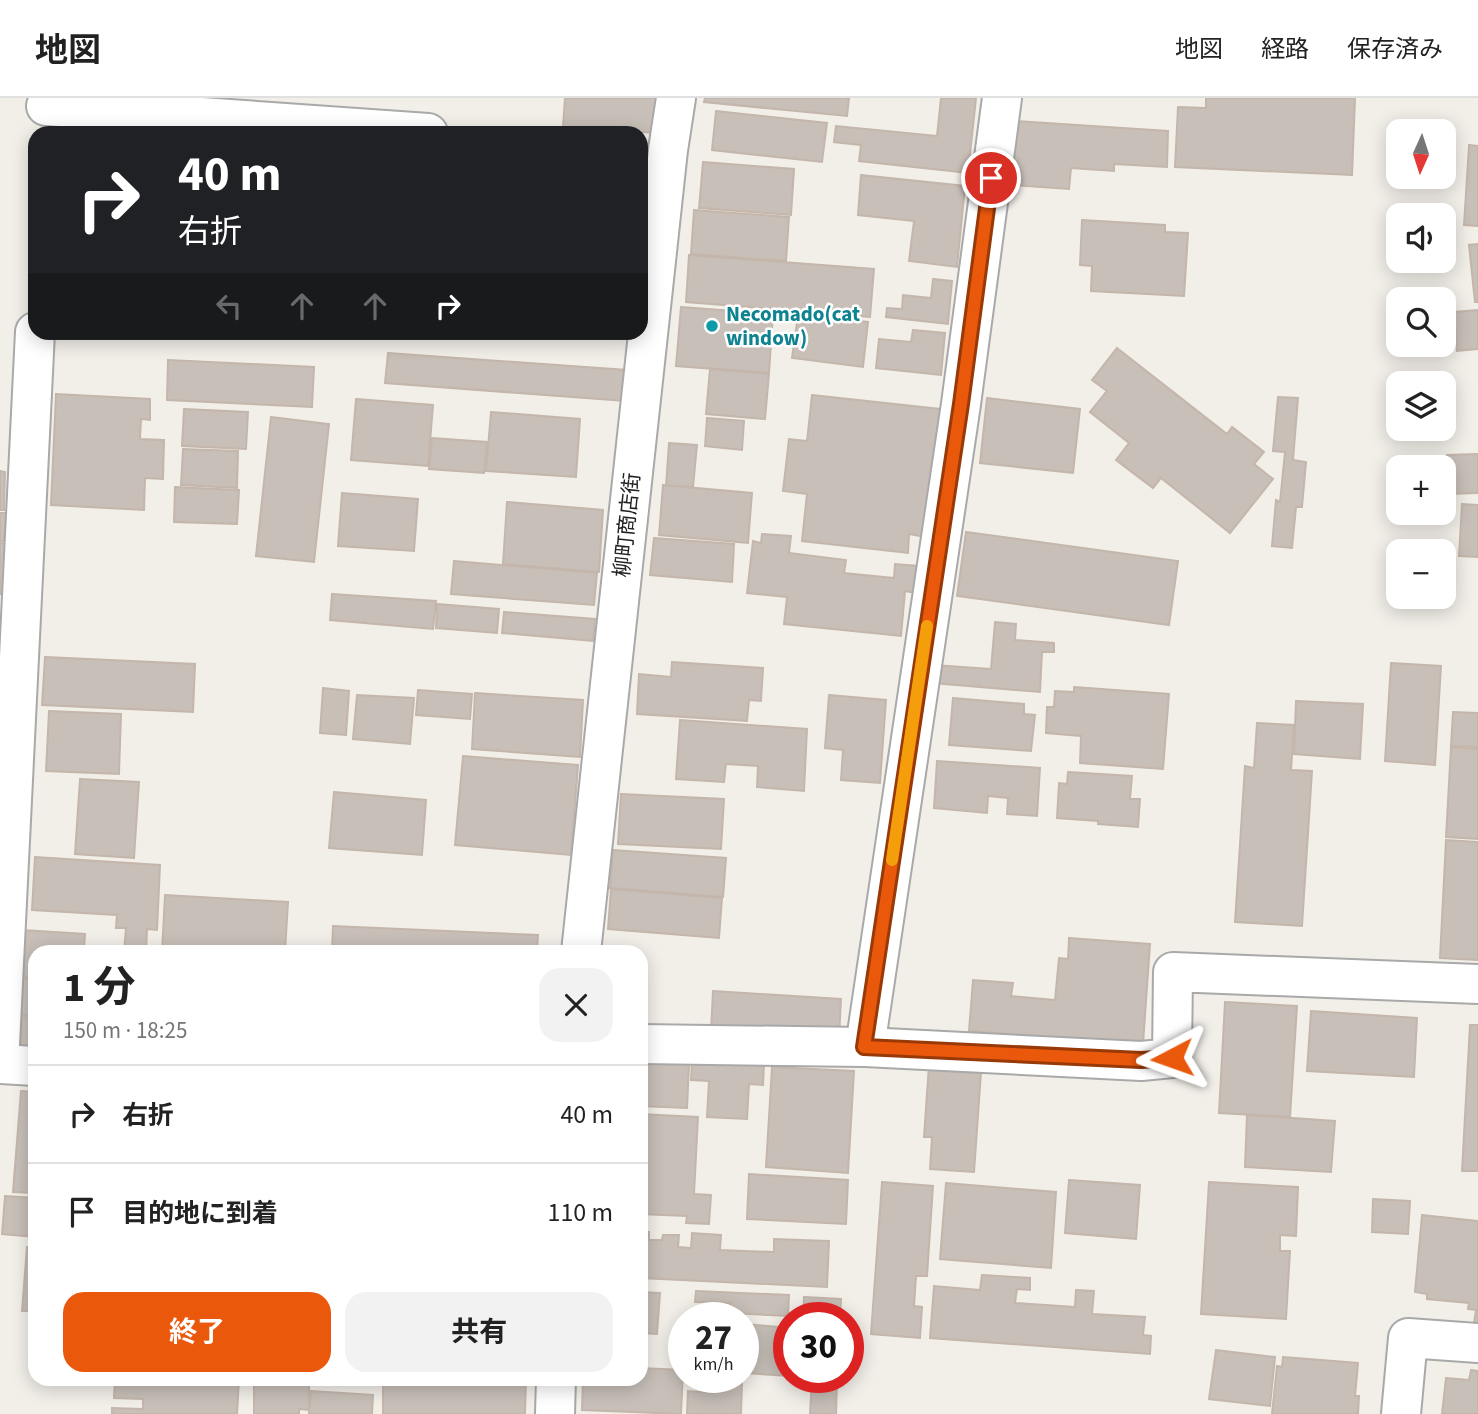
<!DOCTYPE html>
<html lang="ja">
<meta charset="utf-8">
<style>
:root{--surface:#fff;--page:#f2f2f2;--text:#222;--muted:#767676;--line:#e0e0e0;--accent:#ea580c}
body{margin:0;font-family:"Source Sans 3","Noto Sans JP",sans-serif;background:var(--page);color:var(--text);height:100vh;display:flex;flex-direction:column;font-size:26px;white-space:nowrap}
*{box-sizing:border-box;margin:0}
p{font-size:23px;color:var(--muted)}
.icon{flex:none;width:38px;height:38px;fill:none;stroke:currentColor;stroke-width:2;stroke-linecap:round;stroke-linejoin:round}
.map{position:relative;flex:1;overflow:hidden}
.panel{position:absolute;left:28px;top:847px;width:620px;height:441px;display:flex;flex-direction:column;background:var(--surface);border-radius:21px;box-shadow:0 4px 18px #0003}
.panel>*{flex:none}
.banner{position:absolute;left:28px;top:28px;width:620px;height:214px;border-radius:21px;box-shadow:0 4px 18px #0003;background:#202124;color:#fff;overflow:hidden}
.needle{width:46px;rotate:183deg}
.buttons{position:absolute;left:1386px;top:21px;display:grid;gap:14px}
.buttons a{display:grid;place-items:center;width:70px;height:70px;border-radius:14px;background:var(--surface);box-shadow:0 4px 18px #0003;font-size:35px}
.speed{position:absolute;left:668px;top:1204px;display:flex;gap:14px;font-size:35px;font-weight:700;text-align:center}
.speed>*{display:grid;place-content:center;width:91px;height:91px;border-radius:50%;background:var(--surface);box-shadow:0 4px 18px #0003;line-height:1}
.speed small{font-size:18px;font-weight:400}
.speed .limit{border:10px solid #d22;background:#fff;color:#111}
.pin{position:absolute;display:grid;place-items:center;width:60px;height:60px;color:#fff;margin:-30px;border:4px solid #fff;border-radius:50%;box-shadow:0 2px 7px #0007}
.me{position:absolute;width:77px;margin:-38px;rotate:266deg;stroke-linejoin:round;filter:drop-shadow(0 0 5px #0008)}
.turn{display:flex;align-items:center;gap:24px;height:147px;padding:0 35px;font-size:32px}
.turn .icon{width:91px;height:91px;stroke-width:2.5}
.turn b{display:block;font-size:49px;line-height:60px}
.lanes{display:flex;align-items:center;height:66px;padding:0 35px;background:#0003;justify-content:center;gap:35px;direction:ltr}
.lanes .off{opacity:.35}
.round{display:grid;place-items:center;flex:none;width:74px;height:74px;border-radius:21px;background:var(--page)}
.overview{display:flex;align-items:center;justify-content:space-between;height:119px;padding:0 35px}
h1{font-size:42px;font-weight:700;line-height:52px}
.primary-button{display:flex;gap:14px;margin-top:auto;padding:14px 35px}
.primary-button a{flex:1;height:80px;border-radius:21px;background:var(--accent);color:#fff;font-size:28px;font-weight:700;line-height:80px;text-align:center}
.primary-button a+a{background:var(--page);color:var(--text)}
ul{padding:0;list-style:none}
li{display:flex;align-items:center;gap:21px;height:98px;padding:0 35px;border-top:2px solid var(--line)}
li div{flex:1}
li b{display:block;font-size:26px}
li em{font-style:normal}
header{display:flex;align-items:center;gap:42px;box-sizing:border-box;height:98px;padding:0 35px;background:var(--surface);border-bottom:2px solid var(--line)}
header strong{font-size:33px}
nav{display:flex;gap:38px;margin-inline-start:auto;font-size:24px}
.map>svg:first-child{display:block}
.building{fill:#c7bfb8;stroke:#c4b6ab;stroke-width:2}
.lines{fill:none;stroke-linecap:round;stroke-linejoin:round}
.street-casing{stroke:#a9a9a9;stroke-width:42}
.street{stroke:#fff;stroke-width:38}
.route-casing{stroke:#983908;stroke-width:18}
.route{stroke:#ea580c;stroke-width:12}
.slow{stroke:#f59e0b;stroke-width:12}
.culture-dot{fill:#0f9aa8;stroke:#fff;stroke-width:2.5}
.labels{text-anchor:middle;stroke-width:5;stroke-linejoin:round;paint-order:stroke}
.culture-label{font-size:21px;font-weight:bold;fill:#0d838f;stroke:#fff;text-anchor:start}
.street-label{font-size:21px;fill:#222;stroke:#fff}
</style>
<header>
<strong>地図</strong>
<nav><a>地図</a><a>経路</a><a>保存済み</a></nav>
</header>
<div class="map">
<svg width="1478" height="1316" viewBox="0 0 1478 1316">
<rect width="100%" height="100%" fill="#f2efe9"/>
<g class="building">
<path d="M 565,0 L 658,0 L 655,35 L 563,29 Z"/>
<path d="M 705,0 L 849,0 L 847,18 L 704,4 Z"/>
<path d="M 941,0 L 976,0 L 968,75 L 859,63 L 861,47 L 834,44 L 836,28 L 937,38 Z"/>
<path d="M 1206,0 L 1355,0 L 1352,77 L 1175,69 L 1178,9 L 1206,10 Z"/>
<path d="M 716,13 L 827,25 L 822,64 L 712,52 Z"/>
<path d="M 1016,23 L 1168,33 L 1167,69 L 1114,66 L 1114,73 L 1071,70 L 1069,91 L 1012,87 Z"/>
<path d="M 1469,47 L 1478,48 L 1478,128 L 1464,127 Z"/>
<path d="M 640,64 L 647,64 L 644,114 L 640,113 Z"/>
<path d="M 703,64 L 794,71 L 791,117 L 699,110 Z"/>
<path d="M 861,77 L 965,88 L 957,169 L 909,163 L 914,123 L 858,117 Z"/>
<path d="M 694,112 L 789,119 L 786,163 L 691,156 Z"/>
<path d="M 1082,122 L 1165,127 L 1165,134 L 1188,135 L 1184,198 L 1091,193 L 1092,168 L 1080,167 Z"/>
<path d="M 1478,146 L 1478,204 L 1475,204 L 1469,147 Z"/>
<path d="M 689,157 L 874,171 L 870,219 L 686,204 Z"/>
<path d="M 933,181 L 952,183 L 948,226 L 886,219 L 887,210 L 902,211 L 903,197 L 931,200 Z"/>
<path d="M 681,209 L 773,216 L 769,275 L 676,268 Z"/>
<path d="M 1478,212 L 1478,251 L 1457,253 L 1454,214 Z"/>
<path d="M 798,217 L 868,224 L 863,269 L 792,260 Z"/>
<path d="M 913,232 L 945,235 L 941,277 L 876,270 L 879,241 L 911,244 Z"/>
<path d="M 1117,250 L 1227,336 L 1232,329 L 1264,354 L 1254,366 L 1273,381 L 1230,435 L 1161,380 L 1153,390 L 1116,362 L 1129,345 L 1090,314 L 1107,293 L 1092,282 Z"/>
<path d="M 388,255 L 627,272 L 625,303 L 385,285 Z"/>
<path d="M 168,262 L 314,269 L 312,309 L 167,302 Z"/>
<path d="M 710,271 L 769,276 L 765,321 L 706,316 Z"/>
<path d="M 56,296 L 150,301 L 150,322 L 141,321 L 140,341 L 164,342 L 163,381 L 145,380 L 144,412 L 51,407 Z"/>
<path d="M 812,297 L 940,311 L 926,439 L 909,436 L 908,455 L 802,443 L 807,396 L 783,393 L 789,341 L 807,343 Z"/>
<path d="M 1278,299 L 1298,300 L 1293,362 L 1306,364 L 1302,409 L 1296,409 L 1292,450 L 1272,448 L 1276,402 L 1280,404 L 1285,354 L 1273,353 Z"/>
<path d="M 987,300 L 1080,311 L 1073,375 L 980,365 Z"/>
<path d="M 356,301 L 433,307 L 428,368 L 351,362 Z"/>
<path d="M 184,311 L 248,314 L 246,351 L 182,348 Z"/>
<path d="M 491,314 L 580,321 L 576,379 L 486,373 Z"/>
<path d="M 271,319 L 329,326 L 314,464 L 256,458 Z"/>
<path d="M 707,320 L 744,323 L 742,352 L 705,348 Z"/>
<path d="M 432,340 L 487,344 L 484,375 L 429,371 Z"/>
<path d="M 669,345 L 697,347 L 693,389 L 666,388 Z"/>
<path d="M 183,351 L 238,353 L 237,390 L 181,387 Z"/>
<path d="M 1478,356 L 1478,395 L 1448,396 L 1447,357 Z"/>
<path d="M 0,373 L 5,374 L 4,412 L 0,412 Z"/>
<path d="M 663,387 L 752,395 L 748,445 L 659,437 Z"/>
<path d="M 175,389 L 239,392 L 237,426 L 174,424 Z"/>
<path d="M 342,395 L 418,401 L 414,453 L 338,448 Z"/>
<path d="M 507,404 L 603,412 L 599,474 L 503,466 Z"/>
<path d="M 1462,406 L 1478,407 L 1478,459 L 1459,458 Z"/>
<path d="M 0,415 L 6,415 L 4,443 L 0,443 Z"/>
<path d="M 966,434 L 1178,463 L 1169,527 L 957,498 Z"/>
<path d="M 762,436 L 791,438 L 789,455 L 846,462 L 844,475 L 894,480 L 895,466 L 919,468 L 916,495 L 905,493 L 901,538 L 784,526 L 787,499 L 747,495 L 753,443 L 761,445 Z"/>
<path d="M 654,440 L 734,446 L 732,484 L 650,477 Z"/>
<path d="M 0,445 L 8,446 L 7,497 L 0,496 Z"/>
<path d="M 454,463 L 597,475 L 594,507 L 451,496 Z"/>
<path d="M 332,496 L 436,503 L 433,531 L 330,522 Z"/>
<path d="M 437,506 L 499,511 L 497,535 L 436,530 Z"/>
<path d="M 504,514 L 595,521 L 593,543 L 502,535 Z"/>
<path d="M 995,524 L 1016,526 L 1015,542 L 1054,545 L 1054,554 L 1042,554 L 1040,594 L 933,585 L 934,567 L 991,571 Z"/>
<path d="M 45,559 L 195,566 L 193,614 L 42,607 Z"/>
<path d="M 672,564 L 763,570 L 761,603 L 749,602 L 747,623 L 637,616 L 639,576 L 671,579 Z"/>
<path d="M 1391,565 L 1441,568 L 1435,667 L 1385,663 Z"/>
<path d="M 1074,589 L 1169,596 L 1163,671 L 1080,665 L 1081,638 L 1046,635 L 1047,609 L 1054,609 L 1055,593 L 1074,594 Z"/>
<path d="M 323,590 L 349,593 L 346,637 L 320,635 Z"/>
<path d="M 418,592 L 472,596 L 470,621 L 416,617 Z"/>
<path d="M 475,595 L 583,602 L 580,659 L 472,651 Z"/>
<path d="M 357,597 L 414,600 L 410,646 L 353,641 Z"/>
<path d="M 829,597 L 886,602 L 880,685 L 841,682 L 843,652 L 825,650 Z"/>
<path d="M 953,600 L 1024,606 L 1024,616 L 1035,617 L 1031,653 L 949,647 Z"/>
<path d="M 1296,603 L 1363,606 L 1360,661 L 1294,656 Z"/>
<path d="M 49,613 L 121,616 L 119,676 L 46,673 Z"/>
<path d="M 1453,614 L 1478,615 L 1478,649 L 1451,648 Z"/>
<path d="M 680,622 L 807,631 L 804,693 L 757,689 L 758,668 L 726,666 L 724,684 L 676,681 Z"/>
<path d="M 1257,625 L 1294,627 L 1291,672 L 1312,673 L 1302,828 L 1235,824 L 1245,668 L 1254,670 Z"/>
<path d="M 1451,649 L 1478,651 L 1478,741 L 1446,739 Z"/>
<path d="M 463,658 L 578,667 L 571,757 L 455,747 Z"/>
<path d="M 937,663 L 1040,670 L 1037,718 L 1007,716 L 1008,700 L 988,698 L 987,715 L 934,710 Z"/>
<path d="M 1068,674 L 1132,678 L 1130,701 L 1140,701 L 1138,729 L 1098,726 L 1098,723 L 1057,720 L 1059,685 L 1067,686 Z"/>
<path d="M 80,681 L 139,684 L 134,760 L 75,756 Z"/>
<path d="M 334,694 L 426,702 L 422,757 L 329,750 Z"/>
<path d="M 621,696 L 724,701 L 721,751 L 618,746 Z"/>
<path d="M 1446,742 L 1478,744 L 1478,862 L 1440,860 Z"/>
<path d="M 613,752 L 726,760 L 723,799 L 610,790 Z"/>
<path d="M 35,759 L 160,767 L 157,832 L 147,831 L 146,854 L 124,854 L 126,830 L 116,830 L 117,817 L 32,812 Z"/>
<path d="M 611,791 L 722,800 L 719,840 L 608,831 Z"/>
<path d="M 165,797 L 288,804 L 285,854 L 162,854 Z"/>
<path d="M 333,828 L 538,837 L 537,854 L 332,854 Z"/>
<path d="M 22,832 L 85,836 L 84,851 L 104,852 L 104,854 L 35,854 L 35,880 L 17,879 Z"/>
<path d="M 1069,840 L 1150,846 L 1143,946 L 969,933 L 973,882 L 1013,885 L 1011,898 L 1055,902 L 1059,860 L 1068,861 Z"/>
<path d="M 18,880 L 35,881 L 35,918 L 16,917 Z"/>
<path d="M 713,893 L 841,901 L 839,940 L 711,934 Z"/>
<path d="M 1225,904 L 1297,908 L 1290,1019 L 1219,1015 Z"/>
<path d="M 1311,913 L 1417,920 L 1414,979 L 1307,973 Z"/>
<path d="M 22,919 L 35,920 L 35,950 L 21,950 Z"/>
<path d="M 1470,927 L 1478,927 L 1478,1073 L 1462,1073 Z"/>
<path d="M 692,961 L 764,966 L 763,987 L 749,986 L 747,1021 L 707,1019 L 709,983 L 691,982 Z"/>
<path d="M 640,964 L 689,967 L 687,1010 L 640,1008 Z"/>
<path d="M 929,967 L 981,974 L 974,1074 L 930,1071 L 932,1039 L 924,1039 Z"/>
<path d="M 772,969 L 854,973 L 848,1075 L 766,1069 Z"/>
<path d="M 21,993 L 35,994 L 35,1095 L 13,1094 Z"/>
<path d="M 640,1016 L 698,1019 L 694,1096 L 711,1097 L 709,1126 L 686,1125 L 687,1118 L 640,1116 Z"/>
<path d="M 1247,1017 L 1335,1023 L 1331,1074 L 1245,1069 Z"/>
<path d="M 749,1076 L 848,1082 L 846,1126 L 747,1121 Z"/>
<path d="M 1069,1082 L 1140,1087 L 1136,1141 L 1065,1135 Z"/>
<path d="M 882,1084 L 933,1088 L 927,1178 L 916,1178 L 914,1208 L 922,1209 L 920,1240 L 871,1236 Z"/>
<path d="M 1209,1084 L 1298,1089 L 1296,1138 L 1280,1137 L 1280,1153 L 1290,1153 L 1286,1221 L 1201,1216 Z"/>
<path d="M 946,1085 L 1056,1094 L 1051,1170 L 940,1161 Z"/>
<path d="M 5,1098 L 35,1100 L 35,1139 L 2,1136 Z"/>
<path d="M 1373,1101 L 1410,1103 L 1408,1136 L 1372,1134 Z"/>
<path d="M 1422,1117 L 1478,1123 L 1478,1225 L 1474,1225 L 1476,1212 L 1468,1211 L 1469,1205 L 1427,1201 L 1427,1196 L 1415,1194 Z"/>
<path d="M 640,1134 L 649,1134 L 649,1142 L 662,1142 L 663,1137 L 679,1137 L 678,1149 L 691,1150 L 692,1135 L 721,1137 L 720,1152 L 774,1154 L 774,1141 L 829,1143 L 827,1189 L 640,1180 Z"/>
<path d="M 27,1149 L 35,1150 L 35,1213 L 22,1213 Z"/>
<path d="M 982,1177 L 1030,1180 L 1030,1192 L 1017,1191 L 1015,1205 L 1075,1209 L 1076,1192 L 1094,1193 L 1092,1216 L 1145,1219 L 1143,1237 L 1151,1238 L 1150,1256 L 930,1240 L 934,1188 L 980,1192 Z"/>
<path d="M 696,1193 L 789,1197 L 788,1218 L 729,1215 L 730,1205 L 695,1204 Z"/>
<path d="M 640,1194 L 660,1195 L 657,1236 L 640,1235 Z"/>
<path d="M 804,1199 L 841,1201 L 840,1220 L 803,1220 Z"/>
<path d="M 684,1217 L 721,1219 L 721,1220 L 684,1220 L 684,1249 L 681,1249 Z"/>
<path d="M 744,1226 L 789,1230 L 789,1278 L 744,1275 Z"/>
<path d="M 1216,1252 L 1275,1259 L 1270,1308 L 1209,1301 Z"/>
<path d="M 1283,1259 L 1358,1265 L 1355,1298 L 1359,1298 L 1358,1316 L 1272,1316 L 1277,1268 L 1282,1269 Z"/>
<path d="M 640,1270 L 683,1272 L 681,1316 L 582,1312 L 583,1281 L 640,1281 Z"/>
<path d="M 1471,1272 L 1478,1273 L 1478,1316 L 1442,1316 L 1446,1280 L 1469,1282 Z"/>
<path d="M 800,1279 L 837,1279 L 836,1316 L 810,1316 L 812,1282 L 800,1281 Z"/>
<path d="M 115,1281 L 239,1281 L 237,1316 L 112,1316 L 112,1310 L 143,1311 L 143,1301 L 114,1300 Z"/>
<path d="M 254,1281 L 309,1281 L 309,1312 L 299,1311 L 299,1316 L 254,1316 Z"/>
<path d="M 351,1281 L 526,1281 L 525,1316 L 383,1316 L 383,1286 L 351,1285 Z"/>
<path d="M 715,1284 L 742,1285 L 741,1316 L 687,1316 L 688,1293 L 714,1295 Z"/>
<path d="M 311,1293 L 373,1297 L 372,1316 L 309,1316 Z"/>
</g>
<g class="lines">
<defs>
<g id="street">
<path d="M 46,8 L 428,35"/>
<path d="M 581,854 L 668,52 L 676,0"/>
<path d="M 0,946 L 35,234"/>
<path d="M 640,946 L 865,949 L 1141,963 L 1172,960 L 1173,874 L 1478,886"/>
<path d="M 865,949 L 961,306 L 1002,0"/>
<path d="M 0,966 L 35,968"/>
<path d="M 555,1316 L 556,1281"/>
<path d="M 1401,1316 L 1408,1240 L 1478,1245"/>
</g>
</defs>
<use href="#street" class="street-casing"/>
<use href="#street" class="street"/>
</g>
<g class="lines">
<defs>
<path id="route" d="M 991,80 L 961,306 L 864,949 L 1141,962 L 1172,960"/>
</defs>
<use href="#route" class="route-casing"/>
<use href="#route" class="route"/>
<path class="slow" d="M 892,762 L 927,528"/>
</g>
<circle class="culture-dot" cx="712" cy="228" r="7"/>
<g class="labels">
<g class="culture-label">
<text x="726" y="223">Necomado(cat<tspan x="726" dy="24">window)</tspan></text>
</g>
<g class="street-label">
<text transform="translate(627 427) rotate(-84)" y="7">柳町商店街</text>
</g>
</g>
</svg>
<div class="buttons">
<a><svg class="needle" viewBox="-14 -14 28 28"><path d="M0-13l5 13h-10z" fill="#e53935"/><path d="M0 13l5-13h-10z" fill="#767676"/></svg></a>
<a><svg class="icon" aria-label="sound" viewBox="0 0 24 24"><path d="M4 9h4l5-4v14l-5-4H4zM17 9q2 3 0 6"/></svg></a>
<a><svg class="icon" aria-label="search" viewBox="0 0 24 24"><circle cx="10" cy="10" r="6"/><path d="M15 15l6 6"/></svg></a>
<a><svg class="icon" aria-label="layers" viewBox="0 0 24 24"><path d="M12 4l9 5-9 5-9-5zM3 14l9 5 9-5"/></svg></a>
<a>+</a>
<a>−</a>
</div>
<div class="speed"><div>27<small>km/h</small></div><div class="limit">30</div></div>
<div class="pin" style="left:991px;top:80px;background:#d93025"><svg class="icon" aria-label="arrive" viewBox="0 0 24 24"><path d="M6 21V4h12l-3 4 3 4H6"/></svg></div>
<svg class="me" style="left:1172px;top:960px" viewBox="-20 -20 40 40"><path d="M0-17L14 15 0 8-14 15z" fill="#ea580c" stroke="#fff" stroke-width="4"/></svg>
<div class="banner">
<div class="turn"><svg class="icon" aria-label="right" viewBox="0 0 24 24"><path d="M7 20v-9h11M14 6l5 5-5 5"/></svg><div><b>40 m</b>右折</div></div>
<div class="lanes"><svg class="icon off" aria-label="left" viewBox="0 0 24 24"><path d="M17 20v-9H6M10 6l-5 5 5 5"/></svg><svg class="icon off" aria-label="ahead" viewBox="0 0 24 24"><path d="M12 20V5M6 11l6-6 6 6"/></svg><svg class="icon off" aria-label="ahead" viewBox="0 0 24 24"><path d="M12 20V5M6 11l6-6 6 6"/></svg><svg class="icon" aria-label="right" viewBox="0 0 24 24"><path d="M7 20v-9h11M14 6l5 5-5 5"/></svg></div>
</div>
<section class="panel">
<div class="overview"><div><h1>1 分</h1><p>150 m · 18:25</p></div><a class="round"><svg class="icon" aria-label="close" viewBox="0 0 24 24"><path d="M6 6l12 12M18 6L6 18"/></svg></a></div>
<ul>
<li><svg class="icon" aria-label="right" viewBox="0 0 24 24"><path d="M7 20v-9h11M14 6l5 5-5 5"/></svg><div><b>右折</b></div><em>40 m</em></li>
<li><svg class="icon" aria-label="arrive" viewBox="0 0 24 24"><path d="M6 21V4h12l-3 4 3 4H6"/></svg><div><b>目的地に到着</b></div><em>110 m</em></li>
</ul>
<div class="primary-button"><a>終了</a><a>共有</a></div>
</section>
</div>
